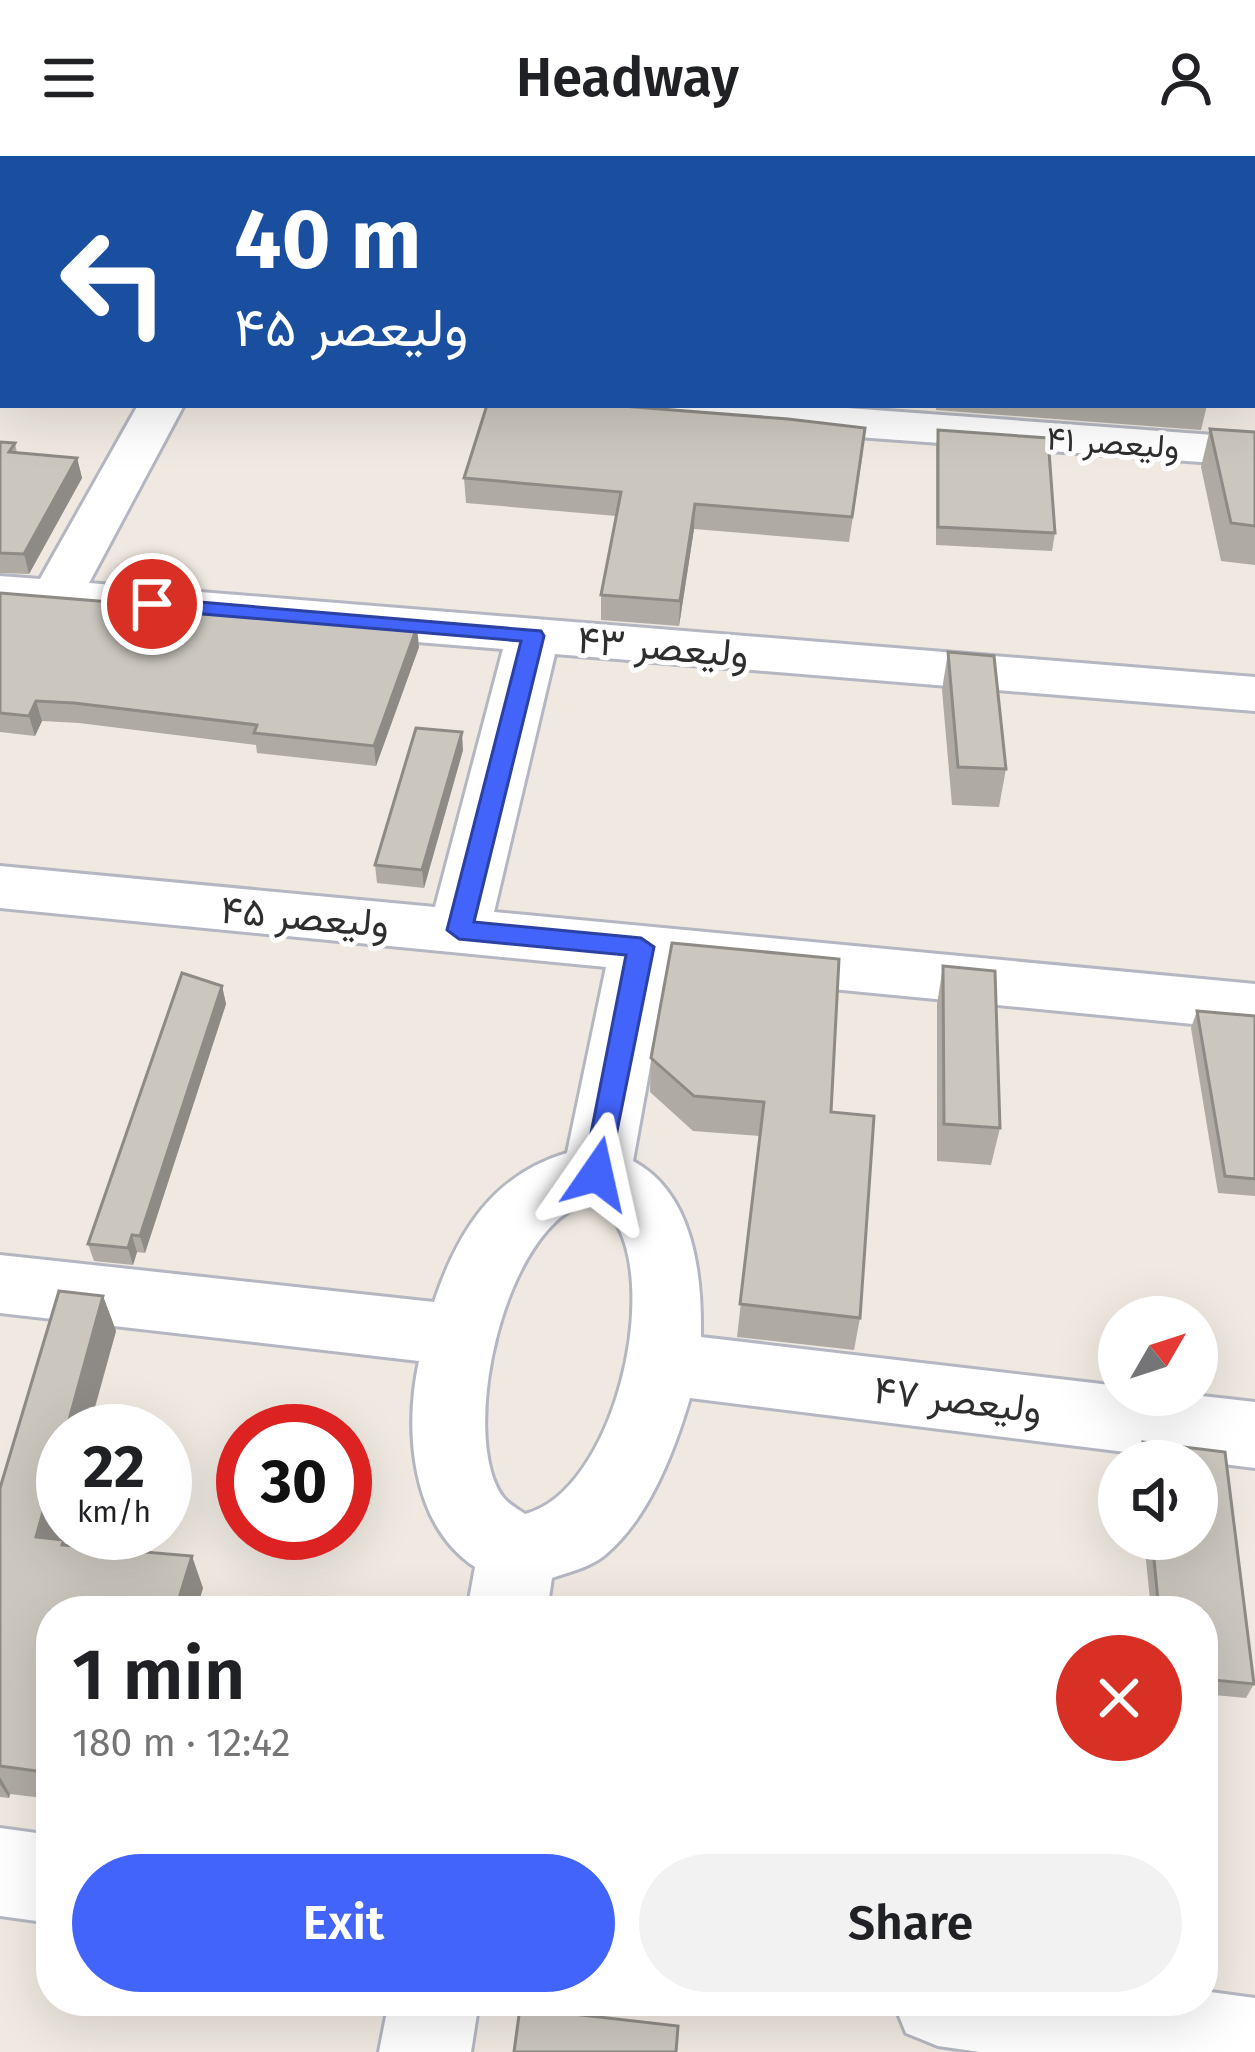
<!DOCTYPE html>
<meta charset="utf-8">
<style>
:root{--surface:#fff;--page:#f2f2f2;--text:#202124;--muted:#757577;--accent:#4264fb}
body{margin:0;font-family:"Fira Sans",Vazirmatn,sans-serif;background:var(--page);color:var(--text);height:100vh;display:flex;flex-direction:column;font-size:45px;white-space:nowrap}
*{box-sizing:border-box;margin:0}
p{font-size:39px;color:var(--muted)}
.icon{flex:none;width:66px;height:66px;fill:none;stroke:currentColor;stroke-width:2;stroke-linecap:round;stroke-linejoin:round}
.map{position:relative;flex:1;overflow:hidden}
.drawer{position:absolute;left:36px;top:1440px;width:1182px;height:420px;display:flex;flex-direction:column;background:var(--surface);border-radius:48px;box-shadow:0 12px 48px #0002}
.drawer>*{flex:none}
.hud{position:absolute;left:0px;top:0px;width:1257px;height:252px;box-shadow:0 12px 48px #0002;background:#1a4fa0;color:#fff;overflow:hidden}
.needle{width:78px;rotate:51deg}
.controls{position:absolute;left:1098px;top:1140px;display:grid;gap:24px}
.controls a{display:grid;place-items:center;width:120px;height:120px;border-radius:50%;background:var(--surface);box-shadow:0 12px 48px #0002;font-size:60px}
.speed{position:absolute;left:36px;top:1248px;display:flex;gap:24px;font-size:60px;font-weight:700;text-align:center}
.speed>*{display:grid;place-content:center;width:156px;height:156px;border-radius:50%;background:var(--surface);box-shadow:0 12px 48px #0002;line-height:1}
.speed small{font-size:30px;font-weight:400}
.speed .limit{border:18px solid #d22;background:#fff;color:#111}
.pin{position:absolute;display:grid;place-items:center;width:102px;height:102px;color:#fff;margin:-51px;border:6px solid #fff;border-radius:50%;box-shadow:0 3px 12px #0007}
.me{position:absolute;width:132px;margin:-66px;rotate:11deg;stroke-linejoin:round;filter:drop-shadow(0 0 9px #0008)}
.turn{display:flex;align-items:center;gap:42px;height:252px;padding:0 36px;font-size:54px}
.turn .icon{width:156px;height:156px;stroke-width:2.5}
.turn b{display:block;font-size:84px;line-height:102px}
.round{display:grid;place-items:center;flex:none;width:126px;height:126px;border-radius:63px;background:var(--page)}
.head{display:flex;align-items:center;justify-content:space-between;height:204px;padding:0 36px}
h1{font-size:72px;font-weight:600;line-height:90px}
.primary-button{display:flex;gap:24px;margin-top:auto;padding:24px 36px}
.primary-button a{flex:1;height:138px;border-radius:72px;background:var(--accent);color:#fff;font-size:48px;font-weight:600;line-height:138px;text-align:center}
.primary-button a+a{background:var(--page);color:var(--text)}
header{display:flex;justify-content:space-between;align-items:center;height:156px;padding:0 36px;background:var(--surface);font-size:54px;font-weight:600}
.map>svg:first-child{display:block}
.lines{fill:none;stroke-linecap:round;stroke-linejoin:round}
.minor-casing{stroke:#b4b7c1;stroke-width:6}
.primary-casing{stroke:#c9c9c9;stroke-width:6}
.minor{fill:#fff;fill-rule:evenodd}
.primary{fill:#f2d163;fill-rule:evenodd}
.wall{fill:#afaba4}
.shaded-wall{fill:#8e8b86}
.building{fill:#cbc7bf;stroke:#8e8b86;stroke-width:3}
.route{fill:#4264fb;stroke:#2b41a3;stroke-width:3}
.labels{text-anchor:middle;stroke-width:10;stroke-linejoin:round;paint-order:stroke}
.far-street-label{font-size:33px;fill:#2e2e2e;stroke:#fff}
.street-label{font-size:39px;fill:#2e2e2e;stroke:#fff}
</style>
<header><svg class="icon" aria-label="menu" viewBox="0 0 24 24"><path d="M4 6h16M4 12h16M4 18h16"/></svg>Headway<svg class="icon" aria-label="person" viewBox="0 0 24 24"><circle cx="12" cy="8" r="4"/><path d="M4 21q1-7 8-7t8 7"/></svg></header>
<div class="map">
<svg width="1255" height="1896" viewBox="0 0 1255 1896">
<rect width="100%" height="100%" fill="#efe9e1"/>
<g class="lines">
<defs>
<g id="minor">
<path d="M 109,0 L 149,0 L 150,3 L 110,3 Z"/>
<path d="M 1197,0 L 1255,0 L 1255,6 L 1195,3 Z"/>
<rect x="0" y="139" width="3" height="26"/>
<rect x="0" y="190" width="3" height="28"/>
<path d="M 138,249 L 184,249 L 89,427 L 1255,521 L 1255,555 L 555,498 L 494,756 L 1255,828 L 1255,874 L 667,817 L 633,1005 C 694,1038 702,1118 701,1181 L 1119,1230 L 1119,1239 L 1193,1239 L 1255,1246 L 1255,1312 L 690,1242 C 674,1296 649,1362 605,1399 C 591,1411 569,1416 552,1422 L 547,1455 L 467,1455 L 475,1411 C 411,1369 404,1274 419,1205 L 0,1157 L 0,1099 L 434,1146 C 458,1075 493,1019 567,997 L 606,811 L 0,752 L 0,710 L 435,751 L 503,493 L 0,452 L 0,420 L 40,423 ZM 590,1046 C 597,1050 608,1055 613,1062 C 662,1133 613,1336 525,1358 C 518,1353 508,1348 503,1341 C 457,1279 505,1066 590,1046 Z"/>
<path d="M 589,249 L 806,249 L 1255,282 L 1255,310 L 612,263 L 595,259 Z"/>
<path d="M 0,1672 L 51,1679 L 51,1767 L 0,1760 Z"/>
<path d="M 1203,1835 L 1255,1842 L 1255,1896 L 980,1896 L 938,1890 L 906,1877 L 893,1845 L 1203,1845 Z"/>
<path d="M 389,1845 L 479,1845 L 471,1896 L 379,1896 Z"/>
</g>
<path id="primary" d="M 1221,0 L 1255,0 L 1255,13 L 1254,3 Z"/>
</defs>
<use href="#minor" class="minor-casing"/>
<use href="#primary" class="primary-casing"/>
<use href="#minor" class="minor"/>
<use href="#primary" class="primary"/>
</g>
<g class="wall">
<path d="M 0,0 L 3,3 L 3,117 L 0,117 Z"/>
<path d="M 936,249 L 1207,249 L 1201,274 L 936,254 Z"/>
<path d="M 1210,273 L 1255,276 L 1255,409 L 1221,405 L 1201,311 Z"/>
<path d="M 938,274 L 1055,377 L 1052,395 L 936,389 L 936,291 Z"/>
<path d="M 0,286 L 15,287 L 17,297 L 77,302 L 82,322 L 29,418 L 0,417 Z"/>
<path d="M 863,296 L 849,386 L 694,373 L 679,470 L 601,464 L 601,439 L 616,360 L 466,347 L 464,322 Z"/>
<path d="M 0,437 L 419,491 L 376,610 L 257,597 L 256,589 L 79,567 L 42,565 L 35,580 L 0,576 Z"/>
<path d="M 948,496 L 1006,613 L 999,651 L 952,649 L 942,534 Z"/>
<path d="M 463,594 L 424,732 L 377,727 L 375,709 Z"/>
<path d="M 943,810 L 1000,972 L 991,1009 L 937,1005 L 937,848 Z"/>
<path d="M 222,830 L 226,848 L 145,1097 L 137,1096 L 133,1109 L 94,1105 L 88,1088 Z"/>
<path d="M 1197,855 L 1255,860 L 1255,1040 L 1218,1037 L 1191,872 Z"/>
<path d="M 651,902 L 831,956 L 860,1162 L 854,1194 L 737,1181 L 760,980 L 693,975 L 650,936 Z"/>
<path d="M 103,1140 L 116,1175 L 59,1384 L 64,1384 L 66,1389 L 203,1432 L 196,1455 L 51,1455 L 51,1643 L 10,1638 L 9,1642 L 0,1641 L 0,1332 Z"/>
<path d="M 1143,1286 L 1225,1296 L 1254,1528 L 1246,1542 L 1203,1538 L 1203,1455 L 1151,1455 L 1144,1383 L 1197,1383 L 1197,1305 L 1137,1305 Z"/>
</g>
<g class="shaded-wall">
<path d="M 210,0 L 239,0 L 239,3 L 179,3 Z"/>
<path d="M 77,302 L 82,322 L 29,418 L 24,398 Z"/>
<path d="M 695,348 L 694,373 L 679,470 L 680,445 Z"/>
<path d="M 417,471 L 419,491 L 376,610 L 374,590 Z"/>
<path d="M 36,545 L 42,565 L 35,580 L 29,560 Z"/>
<path d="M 462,576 L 463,594 L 424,732 L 422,714 Z"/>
<path d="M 222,830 L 226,848 L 145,1097 L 140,1080 Z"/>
<path d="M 132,1079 L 137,1096 L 133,1109 L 128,1092 Z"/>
<path d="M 103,1140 L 116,1175 L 88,1275 L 66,1275 Z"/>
<path d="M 63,1284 L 63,1369 L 51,1413 L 36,1381 Z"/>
<path d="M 192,1400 L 203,1432 L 196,1455 L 175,1455 Z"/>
<path d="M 0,1621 L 10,1638 L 9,1642 L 0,1628 Z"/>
</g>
<g class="building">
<path d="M 0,0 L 32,0 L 32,3 L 3,3 L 3,93 L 0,93 Z"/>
<path d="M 163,0 L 210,0 L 179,3 L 164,3 Z"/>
<path d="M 434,0 L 635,0 L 637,3 L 435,3 Z"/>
<path d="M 487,249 L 609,249 L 788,263 L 865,272 L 852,361 L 695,348 L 680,445 L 601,439 L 621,336 L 464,322 Z"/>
<path d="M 1210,273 L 1255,276 L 1255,370 L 1231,367 Z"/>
<path d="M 938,274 L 1048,282 L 1055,377 L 938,371 Z"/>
<path d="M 0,286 L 15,287 L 9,296 L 77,302 L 24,398 L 0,397 Z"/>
<path d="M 0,437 L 417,471 L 374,590 L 254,577 L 257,569 L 74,547 L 36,545 L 29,560 L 0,557 Z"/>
<path d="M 948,496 L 994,500 L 1006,613 L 958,611 Z"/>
<path d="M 416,572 L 462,576 L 422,714 L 375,709 Z"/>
<path d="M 672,787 L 839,803 L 831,956 L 874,960 L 860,1162 L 740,1148 L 764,946 L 694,940 L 651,902 Z"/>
<path d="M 943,810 L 995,815 L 1000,972 L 944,968 Z"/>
<path d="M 182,817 L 222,830 L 140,1080 L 132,1079 L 128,1092 L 88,1088 Z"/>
<path d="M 1197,855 L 1255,860 L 1255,1023 L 1225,1020 Z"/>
<path d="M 59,1135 L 103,1140 L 66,1275 L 63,1275 L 63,1284 L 36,1381 L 64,1384 L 62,1389 L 192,1400 L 175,1455 L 51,1455 L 51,1617 L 0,1610 L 0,1332 Z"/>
<path d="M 1143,1286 L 1225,1296 L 1254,1528 L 1203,1523 L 1203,1455 L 1159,1455 L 1152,1383 L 1197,1383 L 1197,1305 L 1145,1305 Z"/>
<path d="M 520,1852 L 678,1870 L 676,1896 L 514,1896 Z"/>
</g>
<path class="route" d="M 152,442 L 541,475 L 544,480 L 474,766 L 641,782 L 654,791 L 607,1025 L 587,1025 L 583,1018 L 626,799 L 459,783 L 447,774 L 521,485 L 144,453 L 144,444 Z"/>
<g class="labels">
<g class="far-street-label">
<text transform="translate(1113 286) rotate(4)" y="12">ولیعصر ۴۱</text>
</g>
<g class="street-label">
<text transform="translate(663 490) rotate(5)" y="14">ولیعصر ۴۳</text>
<text transform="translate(305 760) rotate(5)" y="14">ولیعصر ۴۵</text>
<text transform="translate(958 1243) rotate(7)" y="14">ولیعصر ۴۷</text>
</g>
</g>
</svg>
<div class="controls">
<a><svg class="needle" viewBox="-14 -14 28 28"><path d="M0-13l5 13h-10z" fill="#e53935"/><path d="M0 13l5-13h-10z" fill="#757577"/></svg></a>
<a><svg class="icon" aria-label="sound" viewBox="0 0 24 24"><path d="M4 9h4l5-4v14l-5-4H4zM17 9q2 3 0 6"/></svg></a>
</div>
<div class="speed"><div>22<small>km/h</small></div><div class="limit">30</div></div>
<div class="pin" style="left:152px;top:448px;background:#d93025"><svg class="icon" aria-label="arrive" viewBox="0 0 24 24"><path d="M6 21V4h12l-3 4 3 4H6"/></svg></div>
<svg class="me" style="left:597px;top:1018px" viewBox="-20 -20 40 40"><path d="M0-17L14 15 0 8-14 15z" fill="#4264fb" stroke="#fff" stroke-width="4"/></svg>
<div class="hud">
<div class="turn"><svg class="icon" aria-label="left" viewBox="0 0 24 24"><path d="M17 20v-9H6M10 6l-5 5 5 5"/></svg><div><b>40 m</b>ولیعصر ۴۵</div></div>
</div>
<section class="drawer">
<div class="head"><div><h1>1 min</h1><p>180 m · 12:42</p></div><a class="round" style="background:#d93025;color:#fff"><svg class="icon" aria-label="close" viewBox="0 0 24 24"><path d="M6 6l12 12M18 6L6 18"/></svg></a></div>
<div class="primary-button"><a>Exit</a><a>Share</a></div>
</section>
</div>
